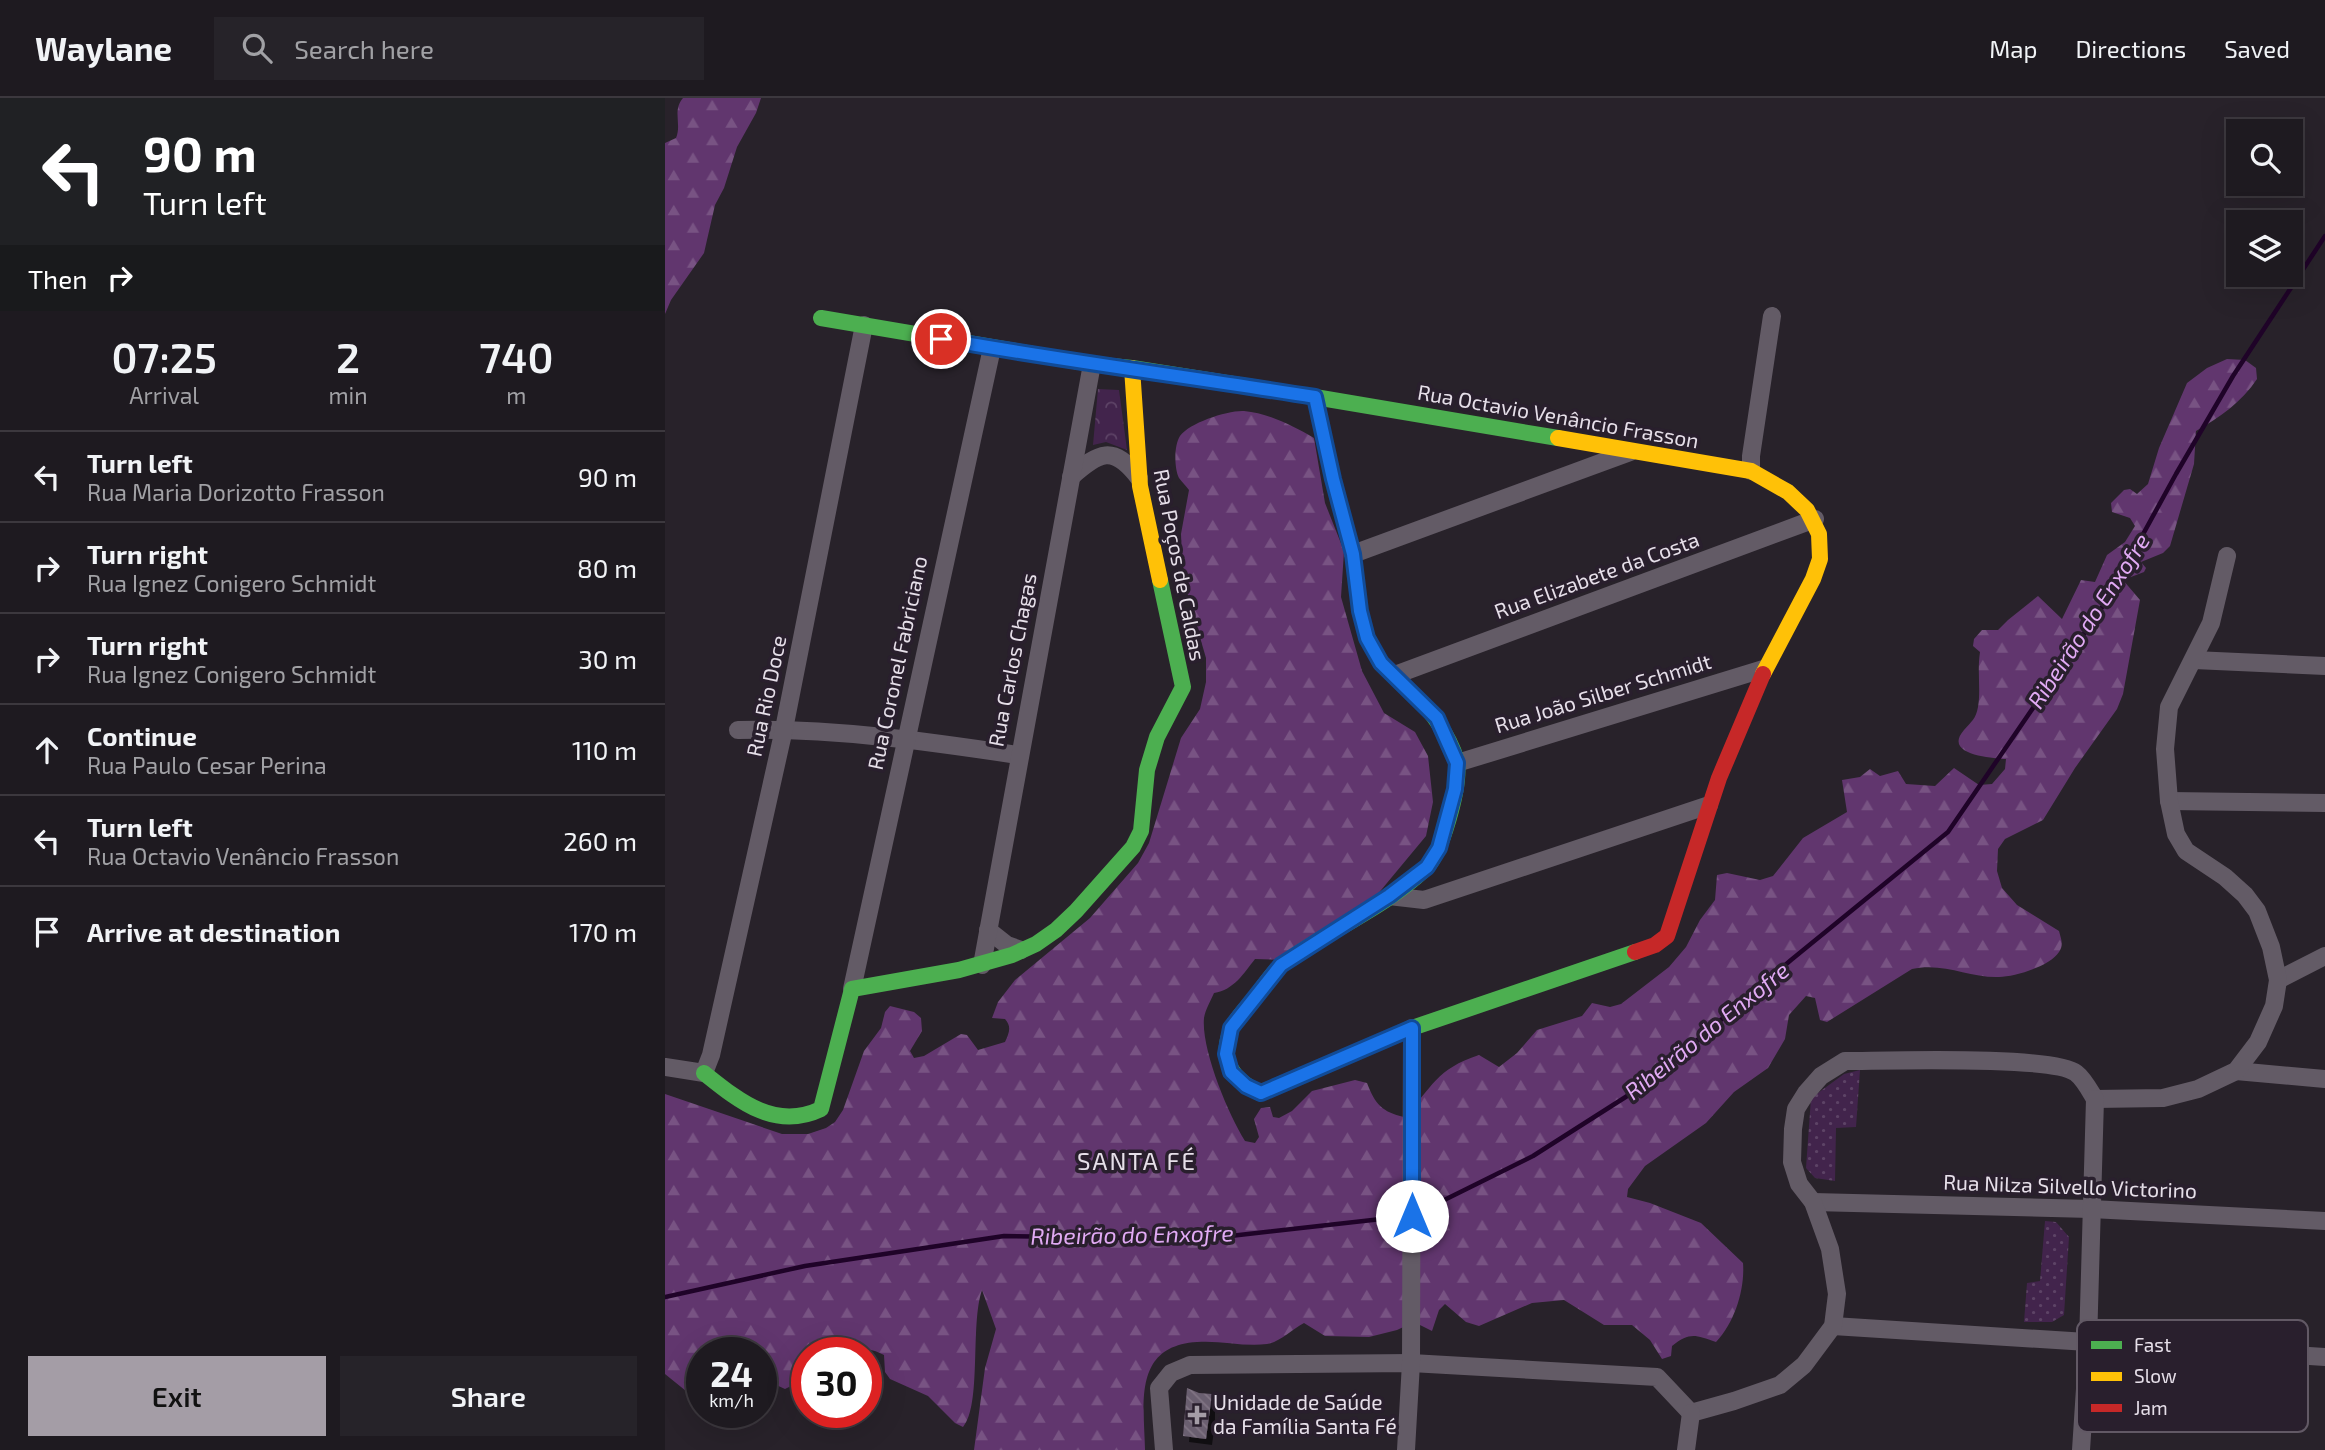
<!DOCTYPE html>
<meta charset="utf-8">
<style>
:root{--surface:#1e1a20;--page:#262329;--text:#f1f3f6;--muted:#a1a1a5;--line:#3c383e;--accent:#a49da6}
body{margin:0;font-family:"Exo 2",sans-serif;background:var(--page);color:var(--text);height:100vh;display:flex;flex-direction:column;font-size:26px;white-space:nowrap}
*{box-sizing:border-box;margin:0}
p{font-size:23px;color:var(--muted)}
.icon{flex:none;width:38px;height:38px;fill:none;stroke:currentColor;stroke-width:2;stroke-linecap:round;stroke-linejoin:round}
.map{position:relative;flex:1;overflow:hidden}
.side{display:flex;flex-direction:column;background:var(--surface);width:665px}
.side>*{flex:none}
.hud{background:#202124;color:#fff;overflow:hidden}
.controls{position:absolute;left:1561px;top:21px;display:grid;gap:14px}
.controls a{display:grid;place-items:center;width:77px;height:77px;border-radius:0px;background:var(--surface);box-shadow:0 7px 28px #0002,0 0 0 2px var(--line);font-size:35px}
.speed{position:absolute;left:21px;top:1239px;display:flex;gap:14px;font-size:35px;font-weight:700;text-align:center}
.speed>*{display:grid;place-content:center;width:91px;height:91px;border-radius:50%;background:var(--surface);box-shadow:0 7px 28px #0002,0 0 0 2px var(--line);line-height:1}
.speed small{font-size:18px;font-weight:400}
.speed .limit{border:10px solid #d22;background:#fff;color:#111}
.pin{position:absolute;display:grid;place-items:center;width:60px;height:60px;color:#fff;margin:-30px;border:4px solid #fff;border-radius:50%;box-shadow:0 2px 7px #0007}
.me{position:absolute;width:77px;margin:-38px;rotate:0deg;stroke-linejoin:round;filter:drop-shadow(0 0 5px #0008)}
.turn{display:flex;align-items:center;gap:24px;height:147px;padding:0 28px;font-size:32px}
.turn .icon{width:91px;height:91px;stroke-width:2.5}
.turn b{display:block;font-size:49px;line-height:60px}
.then{display:flex;align-items:center;height:66px;padding:0 28px;background:#0003;gap:14px;font-size:26px}
.eta{display:flex;justify-content:space-evenly;align-items:center;height:119px;text-align:center}
.eta b{font-size:42px;font-weight:600;line-height:49px}
.action{display:flex;gap:14px;margin-top:auto;padding:14px 28px}
.action a{flex:1;height:80px;border-radius:0px;background:var(--accent);color:#111;font-size:28px;font-weight:600;line-height:80px;text-align:center}
.action a+a{background:var(--page);color:var(--text)}
ul{padding:0;list-style:none}
li{display:flex;align-items:center;gap:21px;height:91px;padding:0 28px;border-top:2px solid var(--line)}
li div{flex:1}
li b{display:block;font-size:26px}
li em{font-style:normal}
header{display:flex;align-items:center;gap:42px;box-sizing:border-box;height:98px;padding:0 35px;background:var(--surface);border-bottom:2px solid var(--line)}
header strong{font-size:33px}
nav{display:flex;gap:38px;margin-inline-start:auto;font-size:24px}
.search{width:490px;height:63px;background:var(--page);display:flex;align-items:center;gap:18px;box-sizing:border-box;padding:0 24px;border-radius:0px;color:var(--muted);font-size:26px}
main{display:flex;flex:1;min-height:0}
.map>svg:first-child{display:block}
.grass{fill:url(#grass-dots)}
.forest{fill:url(#forest-firs)}
.park{fill:url(#park-crowns)}
.lines{fill:none;stroke-linecap:round;stroke-linejoin:round}
.stream{stroke:#1f0328;stroke-width:4.5}
.building{fill:url(#building-back-hatch);filter:url(#shadow)}
.street{stroke:#635b66;stroke-width:18}
.fast{stroke:#4caf50;stroke-width:16}
.slow{stroke:#ffc107;stroke-width:16}
.jam{stroke:#c62828;stroke-width:16}
.route-casing{stroke:#114b97;stroke-width:18}
.route{stroke:#1a73e8;stroke-width:12}
.poi-dot{fill:#a49da6;stroke:#291f2d;stroke-width:2.5}
.labels{text-anchor:middle;stroke-width:7;stroke-linejoin:round;paint-order:stroke}
.street-label{font-size:21px;fill:#e6dfe9;stroke:#291f2d}
.poi-label{font-size:21px;fill:#e6dfe9;stroke:#291f2d;text-anchor:start}
.water-label{font-size:23px;font-style:italic;fill:#e1aaf4;stroke:#291f2d}
.quarter-label{font-size:24px;letter-spacing:2px;fill:#e6dfe9;stroke:#291f2d}
.key{fill:#291f2d;stroke:#625965;stroke-width:2}
.key-label{font-size:19px;fill:#e6dfe9}
</style>
<header>
<strong>Waylane</strong>
<div class="search"><svg class="icon" aria-label="search" viewBox="0 0 24 24"><circle cx="10" cy="10" r="6"/><path d="M15 15l6 6"/></svg>Search here</div>
<nav><a>Map</a><a>Directions</a><a>Saved</a></nav>
</header>
<main>
<section class="side">
<div class="hud">
<div class="turn"><svg class="icon" aria-label="left" viewBox="0 0 24 24"><path d="M17 20v-9H6M10 6l-5 5 5 5"/></svg><div><b>90 m</b>Turn left</div></div>
<div class="then">Then<svg class="icon" aria-label="right" viewBox="0 0 24 24"><path d="M7 20v-9h11M14 6l5 5-5 5"/></svg></div>
</div>
<div class="eta">
<div><b>07:25</b><p>Arrival</p></div>
<div><b>2</b><p>min</p></div>
<div><b>740</b><p>m</p></div>
</div>
<ul>
<li><svg class="icon" aria-label="left" viewBox="0 0 24 24"><path d="M17 20v-9H6M10 6l-5 5 5 5"/></svg><div><b>Turn left</b><p>Rua Maria Dorizotto Frasson</p></div><em>90 m</em></li>
<li><svg class="icon" aria-label="right" viewBox="0 0 24 24"><path d="M7 20v-9h11M14 6l5 5-5 5"/></svg><div><b>Turn right</b><p>Rua Ignez Conigero Schmidt</p></div><em>80 m</em></li>
<li><svg class="icon" aria-label="right" viewBox="0 0 24 24"><path d="M7 20v-9h11M14 6l5 5-5 5"/></svg><div><b>Turn right</b><p>Rua Ignez Conigero Schmidt</p></div><em>30 m</em></li>
<li><svg class="icon" aria-label="ahead" viewBox="0 0 24 24"><path d="M12 20V5M6 11l6-6 6 6"/></svg><div><b>Continue</b><p>Rua Paulo Cesar Perina</p></div><em>110 m</em></li>
<li><svg class="icon" aria-label="left" viewBox="0 0 24 24"><path d="M17 20v-9H6M10 6l-5 5 5 5"/></svg><div><b>Turn left</b><p>Rua Octavio Venâncio Frasson</p></div><em>260 m</em></li>
<li><svg class="icon" aria-label="arrive" viewBox="0 0 24 24"><path d="M6 21V4h12l-3 4 3 4H6"/></svg><div><b>Arrive at destination</b></div><em>170 m</em></li>
</ul>
<div class="action"><a>Exit</a><a>Share</a></div>
</section>
<div class="map">
<svg width="1660" height="1352" viewBox="0 0 1660 1352">
<defs>
<pattern id="grass-dots" width="8" height="8" patternUnits="userSpaceOnUse" patternTransform="scale(1.75)"><rect width="8" height="8" fill="#42244c"/><path d="M2 2h.1M6 6h.1" fill="none" stroke="#5d4366" stroke-width="1.8" stroke-linecap="round"/></pattern>
<pattern id="forest-firs" width="22" height="20" patternUnits="userSpaceOnUse" patternTransform="scale(1.75)"><rect width="22" height="20" fill="#61366e"/><path d="M5 1l3.5 6h-7zM16 11l3.5 6h-7z" fill="#785383"/></pattern>
<pattern id="park-crowns" width="20" height="18" patternUnits="userSpaceOnUse" patternTransform="scale(1.75)"><rect width="20" height="18" fill="#42244c"/><path d="M2 6a3 3 0 1 1 6 0M12 15a3 3 0 1 1 6 0" fill="none" stroke="#5d4366"/></pattern>
<pattern id="building-back-hatch" width="6" height="6" patternUnits="userSpaceOnUse" patternTransform="scale(1.75)"><rect width="6" height="6" fill="#6b5e6f"/><path d="M-1 5l2 2M0 0l6 6M5-1l2 2" fill="none" stroke="#807584"/></pattern>
<filter id="shadow"><feDropShadow dx="6" dy="6" stdDeviation="0" flood-color="#0009"/></filter>
</defs>
<rect width="100%" height="100%" fill="#28222a"/>
<g class="grass">
<path d="M 1195,972 L 1191,1029 L 1171,1030 L 1170,1083 L 1150,1080 L 1141,1070 L 1146,1000 L 1179,976 Z"/>
<path d="M 1380,1123 L 1391,1124 L 1404,1139 L 1399,1217 L 1387,1224 L 1359,1224 L 1362,1185 L 1375,1183 Z"/>
</g>
<g class="forest">
<path d="M 18,0 L 96,0 L 91,15 L 72,49 L 59,90 L 50,107 L 39,155 L 6,202 L 0,216 L 0,45 L 11,40 C 17,26 7,13 18,0 Z"/>
<path d="M 1562,261 L 1580,262 L 1591,270 L 1592,281 C 1577,304 1555,319 1531,333 L 1529,366 L 1505,448 L 1498,455 L 1476,464 L 1481,470 L 1479,474 L 1458,482 L 1475,502 L 1458,596 L 1452,611 L 1410,670 L 1378,722 L 1340,741 L 1333,751 L 1332,773 L 1337,790 L 1352,807 L 1394,833 C 1396,841 1399,847 1394,854 C 1385,868 1350,879 1334,879 C 1304,880 1279,864 1247,871 L 1162,924 L 1155,922 L 1150,900 L 1141,898 L 1124,917 L 1120,941 L 1103,970 L 1069,994 L 1041,1025 L 980,1068 L 963,1091 L 962,1099 L 985,1105 L 1036,1125 L 1078,1165 C 1080,1191 1070,1224 1051,1244 C 1030,1237 1025,1234 1007,1248 L 1006,1258 L 997,1261 L 985,1242 L 967,1227 L 939,1227 L 899,1202 L 867,1205 L 814,1228 L 801,1224 L 780,1206 L 774,1212 L 767,1233 L 749,1224 L 732,1232 L 704,1239 L 660,1238 L 639,1225 C 628,1231 613,1245 602,1246 C 579,1249 555,1242 532,1244 C 468,1248 479,1305 480,1352 L 309,1352 L 320,1270 L 331,1231 L 317,1192 C 305,1226 317,1307 298,1329 L 290,1325 L 263,1298 L 225,1281 L 220,1274 L 219,1257 C 209,1252 203,1249 192,1255 L 142,1255 L 142,1280 L 120,1291 L 96,1280 L 96,1255 L 37,1255 L 37,1297 L 21,1293 L 0,1276 L 0,996 L 117,1036 L 143,1036 L 161,1030 L 170,1024 L 178,1012 L 199,953 L 216,930 L 220,914 L 225,908 L 249,914 L 256,920 L 257,933 L 245,953 L 249,960 L 259,958 L 296,936 L 302,937 L 313,952 L 340,944 C 344,935 347,929 340,921 L 327,920 L 333,904 L 350,882 L 425,820 L 473,765 L 484,745 L 516,640 L 535,611 L 541,584 L 541,560 L 523,498 L 517,461 L 516,436 L 524,392 C 521,388 517,384 514,380 C 509,370 509,347 515,338 C 524,325 563,312 579,313 C 603,315 628,328 649,340 L 660,405 L 679,453 L 676,499 L 697,573 L 719,615 L 750,634 L 763,658 L 768,704 L 761,738 L 707,803 L 623,862 L 590,861 C 579,875 569,892 549,895 C 546,902 540,912 539,920 C 536,951 563,1016 580,1043 L 590,1045 L 594,1039 L 589,1021 L 596,1010 L 605,1009 L 608,1019 L 614,1020 L 627,1013 L 647,993 L 690,982 L 702,985 C 710,1006 717,1014 739,1019 C 768,989 771,971 814,957 L 834,969 L 852,955 L 872,932 L 917,918 L 927,905 L 945,909 L 956,906 L 1004,869 L 1021,849 L 1035,822 L 1050,802 L 1052,777 L 1062,775 L 1095,782 L 1108,778 L 1138,740 L 1182,714 L 1177,682 L 1195,679 L 1205,671 L 1215,678 L 1233,673 L 1241,686 L 1270,688 L 1289,670 L 1314,687 L 1327,686 L 1340,671 L 1341,661 C 1328,660 1277,657 1299,632 C 1306,624 1311,621 1313,609 C 1316,592 1312,574 1315,554 L 1308,548 L 1309,541 L 1317,532 L 1333,532 L 1343,522 L 1373,498 L 1397,521 L 1416,482 L 1430,484 L 1442,457 L 1460,444 L 1470,428 L 1465,420 L 1447,414 L 1446,405 L 1459,392 L 1465,391 L 1472,396 L 1483,386 L 1494,350 L 1522,285 L 1542,270 Z"/>
</g>
<path class="park" d="M 433,291 L 454,292 L 462,352 L 441,344 L 428,347 Z"/>
<g class="lines">
<g class="stream">
<path d="M 751,1116 L 868,1058 L 981,986 L 1126,862 L 1283,734 L 1442,502 L 1511,376 L 1568,278 L 1660,138"/>
<path d="M 0,1199 L 140,1168 L 339,1138 L 539,1141 L 743,1118"/>
</g>
</g>
<path class="building" d="M 522,1290 L 534,1295 L 547,1296 L 541,1341 L 518,1338 Z"/>
<g class="lines">
<g class="street">
<path d="M 1086,373 L 1086,358 L 1107,218"/>
<path d="M 406,379 C 434,354 448,346 474,380"/>
<path d="M 688,456 L 965,354"/>
<path d="M 1529,562 L 1660,568"/>
<path d="M 730,577 L 1150,421"/>
<path d="M 73,632 C 167,630 260,643 353,657"/>
<path d="M 792,665 L 1098,571"/>
<path d="M 1504,703 L 1660,705"/>
<path d="M 724,798 L 759,802 L 1044,707"/>
<path d="M 323,832 L 342,847 L 356,852"/>
<path d="M 317,867 L 427,266"/>
<path d="M 1613,882 L 1660,858"/>
<path d="M 187,891 L 327,250"/>
<path d="M 0,969 L 39,975 L 46,957 L 119,631 L 199,227"/>
<path d="M 1571,973 L 1660,981"/>
<path d="M 1430,1001 L 1498,1000 L 1533,991 L 1571,973 L 1593,944 L 1609,908 L 1613,882 L 1606,849 L 1592,813 L 1580,797 L 1560,779 L 1521,753 L 1511,736 L 1504,703 L 1500,651 L 1504,609 L 1546,525 L 1562,458"/>
<path d="M 1148,1104 L 1426,1111 L 1660,1123"/>
<path d="M 1168,1228 L 1660,1259"/>
<path d="M 1026,1315 L 1069,1303 L 1115,1287 L 1139,1267 L 1168,1228 L 1172,1196 L 1165,1151 L 1148,1104 L 1134,1086 L 1127,1064 L 1128,1031 L 1131,1011 L 1141,995 L 1156,978 L 1180,963 C 1219,963 1388,957 1411,975 C 1419,981 1425,993 1430,1001"/>
<path d="M 499,1352 L 494,1290 L 506,1275 L 525,1267 L 746,1265 L 992,1279 L 1026,1315"/>
<path d="M 741,1352 L 746,1265 L 747,930"/>
<path d="M 1021,1352 L 1026,1315"/>
<path d="M 1416,1352 L 1423,1245 L 1430,1001"/>
</g>
<g class="fast">
<path d="M 156,220 L 427,266 L 467,270 L 650,299 L 893,340"/>
<path d="M 759,607 C 771,619 790,649 792,666 C 795,689 777,756 760,771 C 719,810 664,832 619,865 C 608,873 600,887 591,898 C 584,908 570,920 566,932 C 554,963 567,981 595,995 L 747,930 L 970,854"/>
<path d="M 39,975 C 74,1003 110,1033 156,1011 L 187,891 L 294,872 L 347,857 L 371,846 L 391,832 L 411,813 L 468,749 L 476,733 L 482,672 L 492,639 L 518,589 L 495,482"/>
</g>
<g class="slow">
<path d="M 467,270 L 475,388 L 495,482"/>
<path d="M 893,340 L 1086,373 L 1123,394 L 1142,412 L 1154,436 L 1155,461 L 1148,481 L 1098,576"/>
</g>
<g class="jam">
<path d="M 650,299 L 668,381 L 688,456 L 695,513 L 702,540 L 716,564 L 759,607"/>
<path d="M 970,854 L 990,847 L 1002,838 L 1054,680 L 1098,576"/>
</g>
</g>
<g class="lines">
<defs>
<path id="route" d="M 276,241 C 400,263 525,279 650,299 L 668,381 L 688,456 L 695,513 L 702,540 L 716,565 L 772,620 L 792,665 L 790,691 L 774,750 L 762,769 L 724,798 L 616,867 L 566,930 L 561,956 L 566,974 L 581,988 L 596,995 L 747,930 L 747,1118"/>
</defs>
<use href="#route" class="route-casing"/>
<use href="#route" class="route"/>
</g>
<path class="poi-dot" d="M528.5 1306.5h7v7h7v7h-7v7h-7v-7h-7v-7h7z"/>
<g class="labels">
<g class="street-label">
<text transform="translate(893 319) rotate(10)" y="7">Rua Octavio Venâncio Frasson</text>
<text transform="translate(514 467) rotate(79)" y="7">Rua Poços de Caldas</text>
<text transform="translate(932 478) rotate(-20)" y="7">Rua Elizabete da Costa</text>
<text transform="translate(348 562) rotate(-79)" y="7">Rua Carlos Chagas</text>
<text transform="translate(233 565) rotate(-78)" y="7">Rua Coronel Fabriciano</text>
<text transform="translate(938 596) rotate(-17)" y="7">Rua João Silber Schmidt</text>
<text transform="translate(102 598) rotate(-78)" y="7">Rua Rio Doce</text>
<text transform="translate(1405 1089) rotate(2)" y="7">Rua Nilza Silvello Victorino</text>
</g>
<g class="poi-label">
<text x="548" y="1312">Unidade de Saúde<tspan x="548" dy="24">da Família Santa Fé</tspan></text>
</g>
<g class="water-label">
<text transform="translate(1424 523) rotate(-57)" y="8">Ribeirão do Enxofre</text>
<text transform="translate(1042 933) rotate(-39)" y="8">Ribeirão do Enxofre</text>
<text transform="translate(467 1137) rotate(-1)" y="8">Ribeirão do Enxofre</text>
</g>
<g class="quarter-label">
<text x="472" y="1072">SANTA FÉ</text>
</g>
</g>
<rect x="1412" y="1222" width="231" height="112" rx="10" class="key"/>
<rect x="1426" y="1243" width="31" height="8" fill="#4caf50"/>
<rect x="1426" y="1274" width="31" height="9" fill="#ffc107"/>
<rect x="1426" y="1306" width="31" height="8" fill="#c62828"/>
<g class="key-label">
<text x="1469" y="1254">Fast</text>
<text x="1469" y="1285">Slow</text>
<text x="1469" y="1317">Jam</text>
</g>
</svg>
<div class="controls">
<a><svg class="icon" aria-label="search" viewBox="0 0 24 24"><circle cx="10" cy="10" r="6"/><path d="M15 15l6 6"/></svg></a>
<a><svg class="icon" aria-label="layers" viewBox="0 0 24 24"><path d="M12 4l9 5-9 5-9-5zM3 14l9 5 9-5"/></svg></a>
</div>
<div class="speed"><div>24<small>km/h</small></div><div class="limit">30</div></div>
<div class="pin" style="left:276px;top:241px;background:#d93025"><svg class="icon" aria-label="arrive" viewBox="0 0 24 24"><path d="M6 21V4h12l-3 4 3 4H6"/></svg></div>
<svg class="me" style="left:747px;top:1118px" viewBox="-20 -20 40 40"><circle r="19" fill="#fff"/><path d="M0-13L10 11 0 6-10 11z" fill="#1a73e8"/></svg>
</div>
</main>
